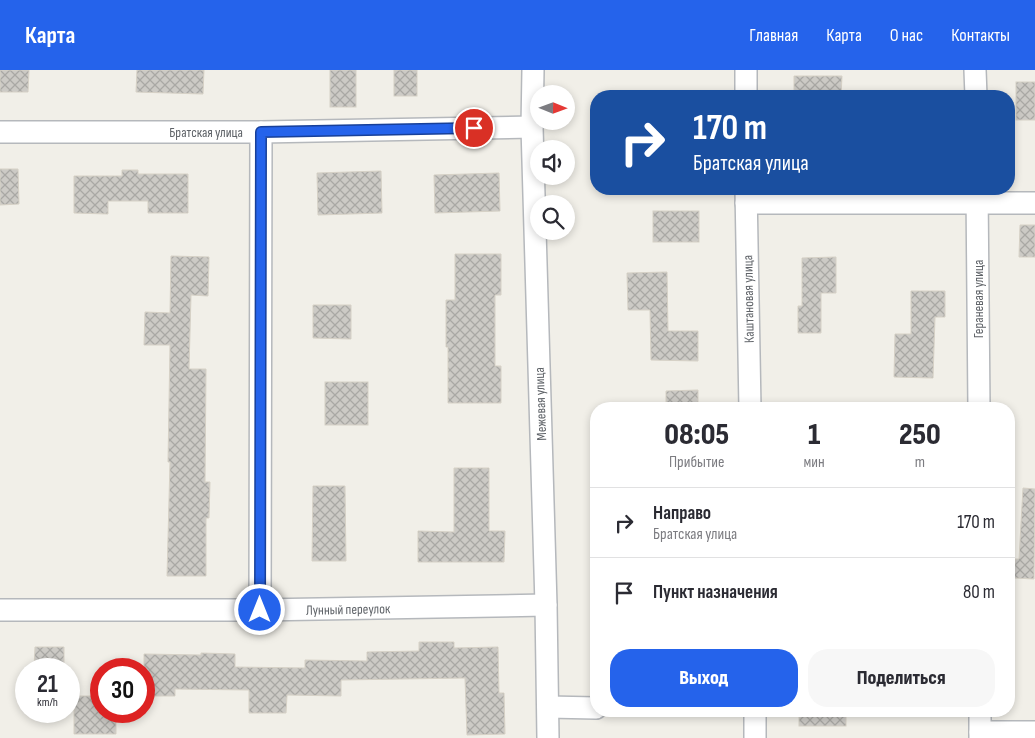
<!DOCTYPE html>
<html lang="ru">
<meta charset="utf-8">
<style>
:root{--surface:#fff;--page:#f7f7f7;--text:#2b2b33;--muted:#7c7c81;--line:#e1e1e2;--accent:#2563eb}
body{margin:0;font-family:"Sofia Sans Condensed",sans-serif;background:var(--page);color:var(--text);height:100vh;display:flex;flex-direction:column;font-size:19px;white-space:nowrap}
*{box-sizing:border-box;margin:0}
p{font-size:16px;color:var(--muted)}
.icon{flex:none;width:28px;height:28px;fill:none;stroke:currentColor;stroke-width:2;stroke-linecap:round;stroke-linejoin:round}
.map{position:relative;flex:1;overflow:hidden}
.details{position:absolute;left:590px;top:332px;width:425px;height:315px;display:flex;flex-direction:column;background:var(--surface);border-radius:20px;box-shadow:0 2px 8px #0003}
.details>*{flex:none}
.guide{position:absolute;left:590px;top:20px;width:425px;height:105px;border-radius:20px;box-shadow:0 2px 8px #0003;background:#1a4fa0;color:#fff;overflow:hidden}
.needle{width:32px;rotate:91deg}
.fabs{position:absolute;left:530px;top:15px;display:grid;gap:10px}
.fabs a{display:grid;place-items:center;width:45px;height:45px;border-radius:50%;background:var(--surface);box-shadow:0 2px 8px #0003;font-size:25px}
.speed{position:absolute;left:15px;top:588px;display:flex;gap:10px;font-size:25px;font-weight:700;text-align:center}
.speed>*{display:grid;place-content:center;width:65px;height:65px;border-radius:50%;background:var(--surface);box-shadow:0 2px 8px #0003;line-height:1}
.speed small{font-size:12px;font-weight:400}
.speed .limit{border:8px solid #d22;background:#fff;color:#111}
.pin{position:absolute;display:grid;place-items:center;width:42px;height:42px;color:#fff;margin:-21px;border:2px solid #fff;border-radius:50%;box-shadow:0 1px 5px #0007}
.me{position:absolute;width:55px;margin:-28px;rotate:0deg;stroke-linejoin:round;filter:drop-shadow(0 0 4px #0008)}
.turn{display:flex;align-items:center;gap:18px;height:105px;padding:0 20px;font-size:22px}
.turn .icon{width:65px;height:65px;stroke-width:2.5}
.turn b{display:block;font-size:35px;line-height:42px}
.eta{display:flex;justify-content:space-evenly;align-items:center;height:85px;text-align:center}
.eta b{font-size:30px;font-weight:800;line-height:35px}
.button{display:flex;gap:10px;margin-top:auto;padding:10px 20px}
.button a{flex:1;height:58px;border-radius:20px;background:var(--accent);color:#fff;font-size:20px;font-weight:800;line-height:58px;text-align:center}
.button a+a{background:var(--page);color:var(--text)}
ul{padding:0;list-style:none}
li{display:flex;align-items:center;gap:15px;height:70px;padding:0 20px;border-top:1px solid var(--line)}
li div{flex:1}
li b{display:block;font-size:19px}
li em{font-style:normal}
header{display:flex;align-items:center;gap:30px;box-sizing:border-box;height:70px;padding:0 25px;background:var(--accent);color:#fff}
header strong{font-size:24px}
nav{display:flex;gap:28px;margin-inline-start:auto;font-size:18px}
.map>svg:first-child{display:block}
.building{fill:url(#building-cross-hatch);stroke:#d6d1c6}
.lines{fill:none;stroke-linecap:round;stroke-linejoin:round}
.minor-casing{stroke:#b5b8bc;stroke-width:24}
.minor{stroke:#fff;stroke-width:21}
.route-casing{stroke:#184099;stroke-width:12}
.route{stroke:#2563eb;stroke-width:9}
.labels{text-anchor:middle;stroke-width:4;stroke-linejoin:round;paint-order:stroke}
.street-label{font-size:14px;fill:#5f6368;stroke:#fff}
</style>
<header>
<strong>Карта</strong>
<nav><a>Главная</a><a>Карта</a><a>О нас</a><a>Контакты</a></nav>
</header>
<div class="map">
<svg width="1035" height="668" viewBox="0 0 1035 668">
<defs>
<pattern id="building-cross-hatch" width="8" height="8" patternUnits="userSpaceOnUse" patternTransform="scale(1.25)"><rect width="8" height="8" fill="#cccac5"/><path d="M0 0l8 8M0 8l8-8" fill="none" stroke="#a9a8a4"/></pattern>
</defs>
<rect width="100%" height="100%" fill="#f1efe8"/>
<g class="building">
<path d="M 0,0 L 29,0 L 28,22 L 0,22 Z"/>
<path d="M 137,0 L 204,0 L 203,24 L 136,22 Z"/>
<rect x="330" y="0" width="26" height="37"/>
<rect x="394" y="0" width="23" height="26"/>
<path d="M 794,6 L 842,6 L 841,26 L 794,26 Z"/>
<rect x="1016" y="12" width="19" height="38"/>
<path d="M 0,99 L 18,99 L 19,134 L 0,135 Z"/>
<path d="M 122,100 L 138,100 L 138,104 L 188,104 L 188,143 L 148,143 L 148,131 L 108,131 L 108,144 L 74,143 L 74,106 L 122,106 Z"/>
<path d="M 381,101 L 382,143 L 318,145 L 317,103 Z"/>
<path d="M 499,103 L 500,141 L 435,143 L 434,105 Z"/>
<rect x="653" y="141" width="46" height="31"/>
<path d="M 1020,155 L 1035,155 L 1035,187 L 1019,187 Z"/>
<path d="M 455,184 L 501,184 L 501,225 L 495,225 L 495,296 L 501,296 L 501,333 L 448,333 L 448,277 L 446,277 L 446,230 L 455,230 Z"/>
<path d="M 171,186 L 209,187 L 208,226 L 191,225 L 189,299 L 206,299 L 205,412 L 210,412 L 209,448 L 206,448 L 206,506 L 167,506 L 170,392 L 168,392 L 170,275 L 144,275 L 145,242 L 170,243 Z"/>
<path d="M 836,187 L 836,223 L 821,223 L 821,263 L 798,263 L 798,236 L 802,236 L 802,188 Z"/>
<path d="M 667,202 L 668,261 L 698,261 L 698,291 L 651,290 L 650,240 L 628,240 L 627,203 Z"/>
<path d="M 911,221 L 945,221 L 945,247 L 935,247 L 933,308 L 894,307 L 895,264 L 911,264 Z"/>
<path d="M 313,235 L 351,235 L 351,269 L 313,268 Z"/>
<rect x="325" y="312" width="43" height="43"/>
<path d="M 698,320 L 698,339 L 666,339 L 666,321 Z"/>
<path d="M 454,398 L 489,398 L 489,461 L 505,461 L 504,492 L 418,492 L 418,461 L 454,462 Z"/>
<path d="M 313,416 L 345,416 L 346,491 L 312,491 Z"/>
<path d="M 1023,418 L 1035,419 L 1034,509 L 1014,508 L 1015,489 L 1019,489 Z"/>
<path d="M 419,572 L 454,572 L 454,578 L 498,577 L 499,623 L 504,623 L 505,664 L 467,665 L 465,608 L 341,610 L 341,626 L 287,625 L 286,643 L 249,643 L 249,620 L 175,619 L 175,626 L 144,626 L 144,584 L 201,585 L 201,583 L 235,584 L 235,597 L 305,598 L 305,590 L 367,591 L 367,582 L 419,581 Z"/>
<path d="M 35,577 L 64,577 L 64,599 L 34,599 Z"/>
<path d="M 74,626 L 101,626 L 101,641 L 116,641 L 116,664 L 74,664 Z"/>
<rect x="799" y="641" width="47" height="15"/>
</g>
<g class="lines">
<defs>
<g id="minor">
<path d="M 533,0 L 532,57 L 546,535 L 548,668"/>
<path d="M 975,0 L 976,26"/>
<path d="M 746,26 L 746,0"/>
<path d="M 0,62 L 261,62 L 532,57"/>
<path d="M 746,119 L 750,339"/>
<path d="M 977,119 L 979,339"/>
<path d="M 746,133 L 1035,133"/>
<path d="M 0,540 L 260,540 L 546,535"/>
<path d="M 260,540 L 261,62"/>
<path d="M 548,637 L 596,638"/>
<path d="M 755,641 L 755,668"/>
<path d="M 980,641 L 980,668"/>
<path d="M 980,662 L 1035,662"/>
</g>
</defs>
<use href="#minor" class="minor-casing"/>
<use href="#minor" class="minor"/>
</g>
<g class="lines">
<defs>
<path id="route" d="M 260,540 L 261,62 L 474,58"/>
</defs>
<use href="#route" class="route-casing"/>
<use href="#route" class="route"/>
</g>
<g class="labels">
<g class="street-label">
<text x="206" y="67">Братская улица</text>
<text transform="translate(748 229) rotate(-91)" y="5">Каштановая улица</text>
<text transform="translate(978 229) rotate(-90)" y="5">Гераневая улица</text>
<text transform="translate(540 334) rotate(-92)" y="5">Межевая улица</text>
<text transform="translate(348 539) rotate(-1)" y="5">Лунный переулок</text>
</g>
</g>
</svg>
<div class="fabs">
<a><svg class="needle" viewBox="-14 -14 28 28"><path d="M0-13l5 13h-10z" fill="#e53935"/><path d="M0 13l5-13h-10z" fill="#7c7c81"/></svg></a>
<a><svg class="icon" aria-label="sound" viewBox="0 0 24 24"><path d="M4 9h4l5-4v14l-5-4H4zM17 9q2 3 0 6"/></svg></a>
<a><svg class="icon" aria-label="search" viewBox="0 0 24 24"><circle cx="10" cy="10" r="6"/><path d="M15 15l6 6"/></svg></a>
</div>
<div class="speed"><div>21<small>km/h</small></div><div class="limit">30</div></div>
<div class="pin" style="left:474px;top:58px;background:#d93025"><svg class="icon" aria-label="arrive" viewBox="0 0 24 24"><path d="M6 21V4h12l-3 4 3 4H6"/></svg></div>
<svg class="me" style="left:260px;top:540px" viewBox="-20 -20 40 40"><circle r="17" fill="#2563eb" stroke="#fff" stroke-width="3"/><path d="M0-11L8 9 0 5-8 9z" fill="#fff"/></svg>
<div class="guide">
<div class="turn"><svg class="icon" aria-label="right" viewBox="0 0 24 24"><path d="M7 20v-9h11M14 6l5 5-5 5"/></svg><div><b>170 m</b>Братская улица</div></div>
</div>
<section class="details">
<div class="eta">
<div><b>08:05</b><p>Прибытие</p></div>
<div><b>1</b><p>мин</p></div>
<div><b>250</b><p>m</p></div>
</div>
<ul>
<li><svg class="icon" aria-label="right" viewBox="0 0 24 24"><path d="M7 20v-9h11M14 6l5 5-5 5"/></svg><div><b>Направо</b><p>Братская улица</p></div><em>170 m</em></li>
<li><svg class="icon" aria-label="arrive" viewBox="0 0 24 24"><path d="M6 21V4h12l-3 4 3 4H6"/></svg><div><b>Пункт назначения</b></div><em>80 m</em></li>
</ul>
<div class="button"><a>Выход</a><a>Поделиться</a></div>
</section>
</div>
